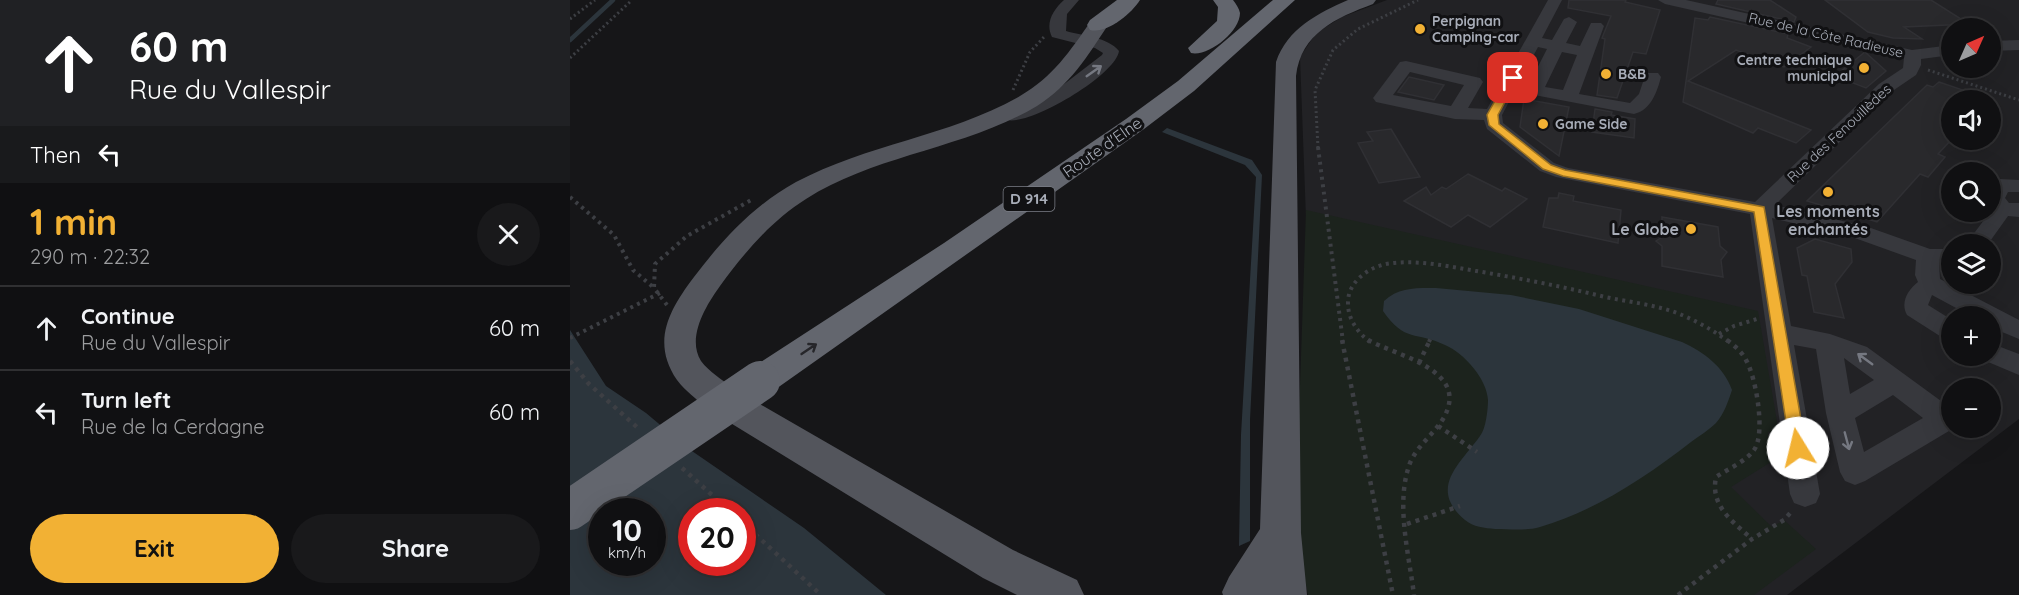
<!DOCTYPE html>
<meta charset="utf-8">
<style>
:root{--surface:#101012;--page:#19191b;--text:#f1f3f6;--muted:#9c9d9f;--line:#303032;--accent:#f2b134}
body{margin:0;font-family:Quicksand,sans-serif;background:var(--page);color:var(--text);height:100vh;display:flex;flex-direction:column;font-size:22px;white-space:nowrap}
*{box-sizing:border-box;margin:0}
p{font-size:20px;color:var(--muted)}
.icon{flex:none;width:33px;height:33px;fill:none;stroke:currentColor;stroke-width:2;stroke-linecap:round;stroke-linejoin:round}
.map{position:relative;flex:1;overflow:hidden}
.panel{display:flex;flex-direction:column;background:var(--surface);width:570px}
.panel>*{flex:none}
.guide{background:#202124;color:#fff;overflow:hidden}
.needle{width:39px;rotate:45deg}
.buttons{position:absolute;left:1371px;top:18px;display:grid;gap:12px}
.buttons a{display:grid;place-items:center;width:60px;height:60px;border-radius:50%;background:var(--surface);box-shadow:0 6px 24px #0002,0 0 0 2px var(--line);font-size:30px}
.speed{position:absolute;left:18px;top:498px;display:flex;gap:12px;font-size:30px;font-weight:700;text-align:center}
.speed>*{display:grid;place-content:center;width:78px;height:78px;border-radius:50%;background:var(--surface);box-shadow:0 6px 24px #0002,0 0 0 2px var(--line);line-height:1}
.speed small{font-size:15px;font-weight:400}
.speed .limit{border:9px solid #d22;background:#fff;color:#111}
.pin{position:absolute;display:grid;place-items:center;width:51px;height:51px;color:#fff;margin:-26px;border-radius:12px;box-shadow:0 3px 9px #0006}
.me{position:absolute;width:66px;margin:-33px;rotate:351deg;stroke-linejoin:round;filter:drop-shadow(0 0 4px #0008)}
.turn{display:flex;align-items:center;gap:21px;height:126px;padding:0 30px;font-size:27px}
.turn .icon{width:78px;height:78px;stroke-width:2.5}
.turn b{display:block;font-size:42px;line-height:51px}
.then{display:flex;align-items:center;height:57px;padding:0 30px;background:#0003;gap:12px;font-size:22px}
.round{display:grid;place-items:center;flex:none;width:63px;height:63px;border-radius:32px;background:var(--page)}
.overview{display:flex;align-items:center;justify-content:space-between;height:102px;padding:0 30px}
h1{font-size:36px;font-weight:800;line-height:45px;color:var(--accent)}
.action{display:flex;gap:12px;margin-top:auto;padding:12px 30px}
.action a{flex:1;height:69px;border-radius:36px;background:var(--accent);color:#111;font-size:24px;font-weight:800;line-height:69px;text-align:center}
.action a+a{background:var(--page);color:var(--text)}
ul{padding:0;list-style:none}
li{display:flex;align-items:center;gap:18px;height:84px;padding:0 30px;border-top:2px solid var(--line)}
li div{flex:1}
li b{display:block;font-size:22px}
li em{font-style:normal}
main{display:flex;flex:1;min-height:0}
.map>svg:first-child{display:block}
.built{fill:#222225;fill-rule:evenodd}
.green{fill:#1c231d}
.water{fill:#2c353c;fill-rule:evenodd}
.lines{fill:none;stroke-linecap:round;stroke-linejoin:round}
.stream{stroke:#2c353c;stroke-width:4.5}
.building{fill:#29292c;stroke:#303034;stroke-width:1.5}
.path-far2{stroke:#3d3f44;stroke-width:3;stroke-dasharray:2 3;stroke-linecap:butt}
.path-far1{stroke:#3d3f44;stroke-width:4;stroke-dasharray:3 4.5;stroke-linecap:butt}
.path{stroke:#3d3f44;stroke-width:4.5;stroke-dasharray:4 5;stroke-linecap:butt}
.minor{fill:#37383d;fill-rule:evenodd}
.major{fill:#53555c;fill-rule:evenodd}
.highway{fill:#63666e;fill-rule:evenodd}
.highway-bridge{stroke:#63666e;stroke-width:40}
.oneway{stroke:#757881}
.oneway2{stroke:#26262a}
.route{fill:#f2b134;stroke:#9d7322;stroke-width:1.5}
.poi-dot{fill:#f2b134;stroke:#111113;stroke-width:2}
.labels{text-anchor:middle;stroke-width:6;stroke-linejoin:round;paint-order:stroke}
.far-poi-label{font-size:14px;font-weight:bold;fill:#a8adb8;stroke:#111113;text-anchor:start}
.far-street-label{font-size:14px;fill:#a8adb8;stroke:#111113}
.shield{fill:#111113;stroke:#7b7e86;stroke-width:1.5}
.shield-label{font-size:15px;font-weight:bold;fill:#a8adb8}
.street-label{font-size:16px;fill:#a8adb8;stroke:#111113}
.poi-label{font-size:16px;font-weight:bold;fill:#a8adb8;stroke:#111113}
</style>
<main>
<section class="panel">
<div class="guide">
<div class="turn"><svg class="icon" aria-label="ahead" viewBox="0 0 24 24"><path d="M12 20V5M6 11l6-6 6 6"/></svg><div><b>60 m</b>Rue du Vallespir</div></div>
<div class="then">Then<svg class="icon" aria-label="left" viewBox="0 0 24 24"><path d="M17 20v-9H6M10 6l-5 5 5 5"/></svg></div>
</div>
<div class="overview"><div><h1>1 min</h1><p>290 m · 22:32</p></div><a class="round"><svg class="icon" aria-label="close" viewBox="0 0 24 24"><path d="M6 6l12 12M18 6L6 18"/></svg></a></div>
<ul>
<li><svg class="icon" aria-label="ahead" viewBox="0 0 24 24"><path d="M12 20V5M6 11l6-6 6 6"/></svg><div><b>Continue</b><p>Rue du Vallespir</p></div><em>60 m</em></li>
<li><svg class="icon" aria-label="left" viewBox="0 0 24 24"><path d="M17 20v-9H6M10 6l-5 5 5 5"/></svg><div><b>Turn left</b><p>Rue de la Cerdagne</p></div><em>60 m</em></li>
</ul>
<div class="action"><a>Exit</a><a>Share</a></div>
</section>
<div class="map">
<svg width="1449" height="595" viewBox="0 0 1449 595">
<rect width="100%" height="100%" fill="#161618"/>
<path class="built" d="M 817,0 L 1449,0 L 1449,419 L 1217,595 L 750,595 L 730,57 L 746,33 L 772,17 ZM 1382,28 L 1420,28 L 1420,68 L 1382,68 ZM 1382,100 L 1420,100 L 1420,140 L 1382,140 ZM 1382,172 L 1420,172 L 1420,212 L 1382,212 ZM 1382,244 L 1420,244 L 1420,284 L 1382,284 ZM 1382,316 L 1420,316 L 1420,356 L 1382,356 ZM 1382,388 L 1420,388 L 1420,428 L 1382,428 Z"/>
<path class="green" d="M 736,210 L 1188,311 L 1209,433 L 1198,432 L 1201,462 L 1161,487 L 1202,527 L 1214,520 L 1246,549 L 1184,595 L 738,595 L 734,575 L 726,503 Z"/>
<g class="water">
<path d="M 597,128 L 682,160 L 692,175 L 680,420 L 680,541 L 669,546 L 671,435 L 686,177 L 675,165 L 592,132 Z"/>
<path d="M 866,288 L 941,295 L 1009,309 L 1112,342 C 1134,352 1154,367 1162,390 C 1158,402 1154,414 1146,423 C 1139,430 1129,436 1121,442 C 1076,477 1025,511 970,527 C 957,531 939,529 925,529 C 915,528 903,527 895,520 C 857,488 891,463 910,436 C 916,429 918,409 918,400 C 917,379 894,353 875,345 C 846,331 835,343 813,311 L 814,301 C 829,287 846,288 866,288 Z"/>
<path d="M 0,330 L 36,386 L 76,413 L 119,449 L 234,528 L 316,595 L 0,595 ZM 32,512 L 82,512 L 82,562 L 32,562 ZM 122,512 L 172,512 L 172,562 L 122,562 Z"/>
</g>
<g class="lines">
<path class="stream" d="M 0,40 L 43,0"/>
</g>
<g class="building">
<path d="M 999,0 L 1056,0 L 1055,2 L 1090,10 L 1076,54 L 1063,52 L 1047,98 L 1027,95 L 1035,39 L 1032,38 L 1041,16 L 998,8 Z"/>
<path d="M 1148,0 L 1200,0 L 1226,17 L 1224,22 L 1146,4 Z"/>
<path d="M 1255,0 L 1361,0 L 1399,24 L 1334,27 L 1352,39 L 1323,38 L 1298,32 Z"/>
<path d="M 1140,17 L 1218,34 L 1217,38 L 1241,47 L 1214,67 L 1166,50 L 1118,81 L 1241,130 L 1226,143 L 1188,128 L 1183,133 L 1113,102 L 1125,18 L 1138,20 Z"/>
<path d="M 1295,52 L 1316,71 L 1296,88 L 1265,76 Z"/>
<path d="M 839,77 L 874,85 L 864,100 L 828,92 Z"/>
<path d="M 1369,82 L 1416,98 L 1416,100 L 1382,100 L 1382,139 L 1368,154 L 1375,157 L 1358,177 L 1350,174 L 1307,222 L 1237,201 L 1357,85 L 1363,87 Z"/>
<path d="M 954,99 L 999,107 L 989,156 L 950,127 Z"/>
<path d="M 1025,109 L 1042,112 L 1041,115 L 1065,119 L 1064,138 L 1022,132 Z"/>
<path d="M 821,129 L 850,177 L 809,183 L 788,143 L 803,141 L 797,132 Z"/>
<path d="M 898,174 L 932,191 L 935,188 L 957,199 L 920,227 L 898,215 L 881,227 L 834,201 L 856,187 L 861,195 L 872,187 L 876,189 Z"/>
<path d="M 989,193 L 1004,196 L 1003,201 L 1051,210 L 1048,243 L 973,227 L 979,198 L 988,198 Z"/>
<path d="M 1092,217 L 1148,227 L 1150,246 L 1157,252 L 1151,260 L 1153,277 L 1092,266 L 1092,246 L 1086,241 L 1092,237 Z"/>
<path d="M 1245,239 L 1281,249 L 1282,262 L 1265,284 L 1274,318 L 1244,312 L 1237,276 L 1232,275 L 1227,248 Z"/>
</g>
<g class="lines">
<g class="path-far2">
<path d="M 0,19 L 25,0"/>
<path d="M 0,58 L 62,0"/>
<path d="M 1358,70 L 1449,100"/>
<path d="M 443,90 L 460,52 L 475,36"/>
<path d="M 748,148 L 745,90 L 763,50 L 788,29 L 848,0"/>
</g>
<g class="path-far1">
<path d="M 748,147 L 773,342"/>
<path d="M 0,197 L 44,235 L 63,270 L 83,287"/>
<path d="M 97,305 L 84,288 L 85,264 L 117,236 L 183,199"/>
<path d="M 1149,334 L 1164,326 L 1187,319"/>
<path d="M 0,338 L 90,293"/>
<path d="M 800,342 C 788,333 778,319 778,304 C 777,283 797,268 816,264 C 846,259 876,266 906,271 C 948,278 990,286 1031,296 C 1057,302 1083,304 1107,313 C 1125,320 1143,330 1159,342"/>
<path d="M 859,342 L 861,337"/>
</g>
<g class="path">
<path d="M 772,340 L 823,595"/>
<path d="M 798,340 C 827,356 902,370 873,419 C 863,435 847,446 840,463 C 825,503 839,554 844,595"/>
<path d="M 1157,340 C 1165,346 1172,352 1176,360 C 1186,377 1196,434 1184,450 C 1175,462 1158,469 1146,477 C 1140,506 1162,521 1182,539"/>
<path d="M 0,361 L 19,384 L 69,429"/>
<path d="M 849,363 L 860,340"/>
<path d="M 868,426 L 907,452"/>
<path d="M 112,468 L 161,512"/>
<path d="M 172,522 L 251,595"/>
<path d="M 837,524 L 890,506"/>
<path d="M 1108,595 L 1182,539 L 1214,520 L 1222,511"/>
</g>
<g class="minor">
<path d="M 494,0 L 509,0 L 497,14 L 496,31 C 513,36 538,37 549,51 C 546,75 460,126 437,120 L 434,116 L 437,112 L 489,88 L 532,55 L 533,53 L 525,48 L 482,37 C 475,23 483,10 494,0 Z"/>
<path d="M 978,0 L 992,0 L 972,38 L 982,40 L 994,19 L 999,17 L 1007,22 L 996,43 L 1010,46 L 1021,23 L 1031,23 L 1034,26 L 1009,94 L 1060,103 L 1069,94 L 1076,73 L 1088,73 L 1091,77 C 1087,92 1081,110 1064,114 L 959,94 L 956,90 L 977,49 L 968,47 L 932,115 L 933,123 L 984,163 L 998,168 L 1185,202 L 1309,84 L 1333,68 L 1334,58 L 1095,4 L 1088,0 L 1116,0 L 1342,50 L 1382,45 L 1382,55 L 1351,59 L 1351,65 L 1346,75 L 1321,92 L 1205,205 L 1298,227 L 1360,249 L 1382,249 L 1382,263 L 1369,263 L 1370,279 L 1449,320 L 1449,339 L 1420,327 L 1420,316 L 1401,316 L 1362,295 L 1358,305 L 1382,320 L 1382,341 L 1373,338 L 1337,315 C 1330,302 1338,290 1348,282 L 1345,275 L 1346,260 L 1282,237 L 1202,218 L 1221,326 L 1260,334 L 1297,347 L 1382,409 L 1382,428 L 1384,428 L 1295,481 L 1285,485 L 1275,481 L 1270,472 L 1256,413 L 1246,349 L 1224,345 L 1250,494 L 1246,503 L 1235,507 L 1224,503 L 1220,494 L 1180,214 L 986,177 L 970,171 L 917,129 L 914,120 L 885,119 L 806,102 L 803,98 L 830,62 L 836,61 L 910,78 L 913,82 L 898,108 L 917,109 ZM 992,52 L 1007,55 L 993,90 L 975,87 ZM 840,72 L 894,85 L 881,106 L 823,95 ZM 1274,358 L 1304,380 L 1280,394 ZM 1323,395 L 1353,418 L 1294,452 L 1285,418 Z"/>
<path d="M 1449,40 L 1449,50 L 1420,51 L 1420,41 Z"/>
<path d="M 1430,179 L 1449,180 L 1449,192 L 1438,192 L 1435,198 L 1439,203 L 1449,203 L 1449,217 L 1438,216 L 1418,244 L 1396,244 L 1420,212 L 1420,184 L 1423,181 Z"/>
<path d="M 1420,343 L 1449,354 L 1449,375 L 1411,359 L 1409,356 L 1420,356 Z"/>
</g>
<g class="major">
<path d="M 778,0 L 806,0 L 803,4 C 766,18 731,33 726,76 L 731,533 L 737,595 L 653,595 L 652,592 L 659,577 L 690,529 L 706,62 C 717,29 748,13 778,0 Z"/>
<path d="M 528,19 L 535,21 L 538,25 C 517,57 500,85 467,106 C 395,149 307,154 236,199 C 201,221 174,253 150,286 C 137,304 116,337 131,361 C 139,372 152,379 162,388 L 443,550 L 507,580 L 514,595 L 447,595 L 413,578 L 136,408 C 127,399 115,391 107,380 C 81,342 99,310 124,277 C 152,240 184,205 226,182 C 297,144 380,136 450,96 C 483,77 500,51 521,21 Z"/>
</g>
<g class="highway">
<path d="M 547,0 L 570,0 C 561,14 537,34 520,30 L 517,25 L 520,20 Z"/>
<path d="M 643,0 L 663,0 C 666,4 669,8 670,13 C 670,32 638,57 621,53 L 618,48 L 647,21 L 648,7 Z"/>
<path d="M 703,0 L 725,0 L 624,91 L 574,129 L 203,391 L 190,395 L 177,391 L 172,381 L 177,371 L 374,243 L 556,119 L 608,81 Z"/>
</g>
<path class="highway-bridge" d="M 0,510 L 190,381"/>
</g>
<defs><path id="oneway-shaft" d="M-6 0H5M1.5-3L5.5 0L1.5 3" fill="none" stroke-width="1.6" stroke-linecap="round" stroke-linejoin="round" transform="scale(1.5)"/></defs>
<g class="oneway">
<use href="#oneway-shaft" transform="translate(524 71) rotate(-35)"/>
<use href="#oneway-shaft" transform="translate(1295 359) rotate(-144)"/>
<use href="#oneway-shaft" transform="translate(1277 441) rotate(75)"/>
</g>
<use class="oneway2" href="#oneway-shaft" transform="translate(239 349) rotate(-34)"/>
<path class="route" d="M 943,75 L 948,78 L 928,115 L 929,124 L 981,165 L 995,170 L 1194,207 L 1236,448 L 1234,453 L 1228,455 L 1222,453 L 1220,448 L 1184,212 L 993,176 L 973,169 L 919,125 L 917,115 L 938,78 Z"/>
<g class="poi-dot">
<circle cx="850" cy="29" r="6"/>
<circle cx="1294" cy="68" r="6"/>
<circle cx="1036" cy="74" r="6"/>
<circle cx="973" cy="124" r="6"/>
<circle cx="1258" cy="192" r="6"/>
<circle cx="1121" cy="229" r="6"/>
</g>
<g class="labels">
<g class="far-poi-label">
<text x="862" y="26">Perpignan<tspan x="862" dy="16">Camping-car</tspan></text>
<text x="1282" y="65" text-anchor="end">Centre technique<tspan x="1282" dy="16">municipal</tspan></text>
<text x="1048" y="79">B&amp;B</text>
<text x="985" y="129">Game Side</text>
</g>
<g class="far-street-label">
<text transform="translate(1256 35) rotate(13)" y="5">Rue de la Côte Radieuse</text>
<text transform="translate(1269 133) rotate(-43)" y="5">Rue des Fenouillèdes</text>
</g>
<rect class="shield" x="433.5" y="187" width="51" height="24" rx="4.5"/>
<g class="shield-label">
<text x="459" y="204">D 914</text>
</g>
<g class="street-label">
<text transform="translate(532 147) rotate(-35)" y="6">Route d'Elne</text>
</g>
<g class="poi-label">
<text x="1258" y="217">Les moments<tspan x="1258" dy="18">enchantés</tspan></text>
<text x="1109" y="235" text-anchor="end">Le Globe</text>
</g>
</g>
</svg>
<div class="buttons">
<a><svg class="needle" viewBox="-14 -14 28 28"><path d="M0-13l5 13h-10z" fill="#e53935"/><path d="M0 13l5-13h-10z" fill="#9c9d9f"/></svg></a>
<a><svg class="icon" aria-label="sound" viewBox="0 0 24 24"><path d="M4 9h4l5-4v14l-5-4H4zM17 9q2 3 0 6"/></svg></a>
<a><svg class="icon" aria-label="search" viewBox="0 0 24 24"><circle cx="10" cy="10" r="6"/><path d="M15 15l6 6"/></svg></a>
<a><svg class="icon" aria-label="layers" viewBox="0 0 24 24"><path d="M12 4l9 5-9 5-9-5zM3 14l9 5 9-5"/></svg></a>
<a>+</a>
<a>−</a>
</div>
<div class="speed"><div>10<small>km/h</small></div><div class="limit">20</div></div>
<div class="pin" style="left:943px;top:78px;background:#d93025"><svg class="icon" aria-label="arrive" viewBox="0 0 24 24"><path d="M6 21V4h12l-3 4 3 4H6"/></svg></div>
<svg class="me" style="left:1228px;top:448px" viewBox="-20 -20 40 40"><circle r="19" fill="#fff"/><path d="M0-13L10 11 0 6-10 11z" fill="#f2b134"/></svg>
</div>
</main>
